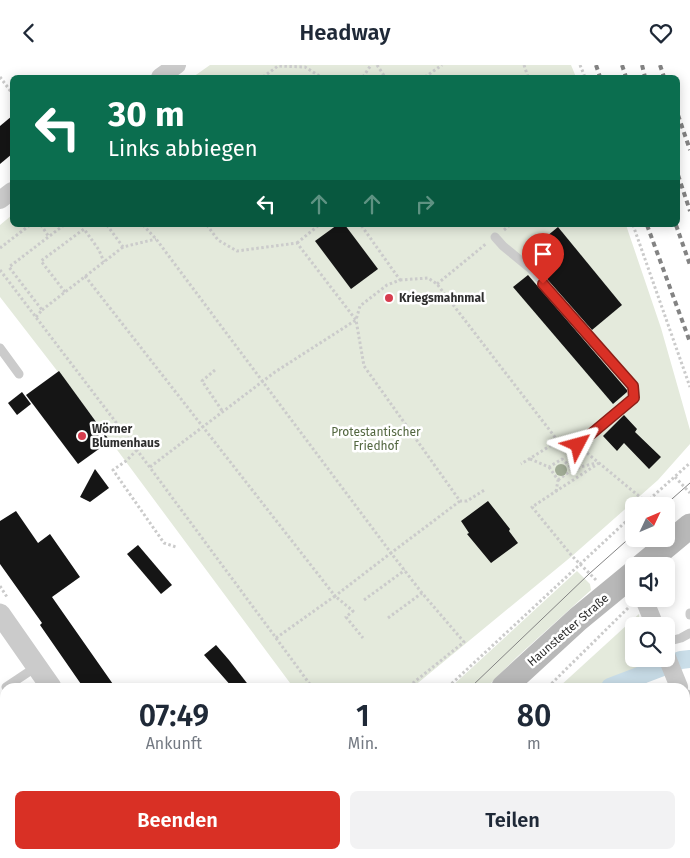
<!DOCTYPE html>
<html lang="de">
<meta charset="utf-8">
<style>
:root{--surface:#fff;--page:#f2f2f3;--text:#1f2937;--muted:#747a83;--accent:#d93025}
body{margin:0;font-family:"Fira Sans",sans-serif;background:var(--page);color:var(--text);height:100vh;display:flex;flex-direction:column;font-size:19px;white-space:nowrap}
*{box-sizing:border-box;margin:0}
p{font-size:16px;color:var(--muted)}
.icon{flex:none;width:28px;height:28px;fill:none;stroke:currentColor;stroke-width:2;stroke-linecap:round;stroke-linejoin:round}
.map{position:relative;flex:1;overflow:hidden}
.side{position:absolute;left:0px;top:618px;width:690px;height:176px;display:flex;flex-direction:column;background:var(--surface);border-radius:15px 15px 0 0;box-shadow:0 2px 12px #0003}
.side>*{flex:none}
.hud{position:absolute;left:10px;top:10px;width:670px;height:152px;border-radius:8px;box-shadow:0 2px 12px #0003;background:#0b6e4f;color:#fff;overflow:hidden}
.needle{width:32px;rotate:46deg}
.controls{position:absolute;left:625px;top:432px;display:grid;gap:10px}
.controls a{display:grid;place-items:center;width:50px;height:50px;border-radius:8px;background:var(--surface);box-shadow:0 2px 12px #0003;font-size:25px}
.pin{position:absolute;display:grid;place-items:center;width:42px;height:42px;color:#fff;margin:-51px -21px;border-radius:50% 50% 50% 0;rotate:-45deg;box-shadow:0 0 5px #0007}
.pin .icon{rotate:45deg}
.me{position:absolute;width:55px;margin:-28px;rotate:51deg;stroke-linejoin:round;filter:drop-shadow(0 0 4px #0008)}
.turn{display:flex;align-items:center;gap:18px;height:105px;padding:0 15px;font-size:22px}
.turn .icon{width:65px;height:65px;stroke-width:2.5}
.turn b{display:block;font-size:35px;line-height:42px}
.lanes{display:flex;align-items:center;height:48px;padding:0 15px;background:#0003;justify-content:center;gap:25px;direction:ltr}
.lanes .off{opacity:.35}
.eta{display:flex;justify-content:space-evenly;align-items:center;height:85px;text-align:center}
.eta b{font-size:30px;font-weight:600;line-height:35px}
.button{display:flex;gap:10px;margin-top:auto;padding:10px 15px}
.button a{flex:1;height:58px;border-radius:8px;background:var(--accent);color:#fff;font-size:20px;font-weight:600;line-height:58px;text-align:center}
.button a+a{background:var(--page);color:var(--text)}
header{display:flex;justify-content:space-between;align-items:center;height:65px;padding:0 15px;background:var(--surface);font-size:22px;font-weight:600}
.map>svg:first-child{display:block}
.green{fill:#e4eadc}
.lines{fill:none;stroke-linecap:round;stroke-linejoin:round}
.canal{stroke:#cadee9;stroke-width:18}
.building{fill:#151515}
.path{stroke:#cbcbcb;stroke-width:3;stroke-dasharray:2.5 2.5;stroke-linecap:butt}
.service{stroke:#cbcbcb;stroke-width:9}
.minor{stroke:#cbcbcb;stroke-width:18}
.tertiary{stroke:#cbcbcb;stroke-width:21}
.secondary{stroke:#b8b8b8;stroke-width:25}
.tram{stroke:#838383;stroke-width:1}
.rail{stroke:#838383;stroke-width:4;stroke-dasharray:5 4;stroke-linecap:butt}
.tree{fill:#a0ab95}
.route-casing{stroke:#8d1f18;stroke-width:12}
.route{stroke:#d93025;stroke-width:9}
.poi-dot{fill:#d73d4e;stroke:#fff;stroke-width:2}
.labels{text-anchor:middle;stroke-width:5;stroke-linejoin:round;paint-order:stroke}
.poi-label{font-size:12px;font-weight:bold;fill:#2e2e2e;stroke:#fff;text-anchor:start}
.park-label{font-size:12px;fill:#52663f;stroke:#fff}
.street-label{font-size:12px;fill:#2e2e2e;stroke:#fff}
</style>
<header><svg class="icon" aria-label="back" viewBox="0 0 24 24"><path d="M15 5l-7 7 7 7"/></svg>Headway<svg class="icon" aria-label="heart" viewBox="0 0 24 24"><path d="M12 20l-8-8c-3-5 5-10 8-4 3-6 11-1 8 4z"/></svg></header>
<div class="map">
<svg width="690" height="793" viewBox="0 0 690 793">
<rect width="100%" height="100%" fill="#fff"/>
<g class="green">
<path d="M 210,0 L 571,0 L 576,12 L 193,12 Z"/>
<path d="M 12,150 L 12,160 L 626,160 L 661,263 L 690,365 L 690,379 L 658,415 L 572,491 L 413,622 L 293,622 L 89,347 L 0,232 L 0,160 Z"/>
<path d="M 577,506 L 590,519 L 591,525 L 517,592 L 487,622 L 451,622 Z"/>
<path d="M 639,549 L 640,561 L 634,561 L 634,594 L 644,594 L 647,622 L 559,622 Z"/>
<path d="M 57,789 L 129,789 L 130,793 L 51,793 Z"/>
<path d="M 235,789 L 291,789 L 249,793 L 225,793 Z"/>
<path d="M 398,789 L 666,789 L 667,793 L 395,793 Z"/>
</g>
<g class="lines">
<g class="canal">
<path d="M 610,622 L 681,595 L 690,594"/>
<path d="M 491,793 L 492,789"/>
<path d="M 615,793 L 617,789"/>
</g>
</g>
<g class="building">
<path d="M 12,51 L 12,89 L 0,99 L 0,61 Z"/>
<path d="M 337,160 L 345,160 L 378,204 L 351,224 L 315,176 Z"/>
<path d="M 558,162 L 622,240 L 592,265 L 525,189 Z"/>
<path d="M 528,210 L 627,325 L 627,327 L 613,339 L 513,222 Z"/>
<path d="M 59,306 L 110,376 L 78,399 L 26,330 Z"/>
<path d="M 22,327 L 31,339 L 17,350 L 8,338 Z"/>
<path d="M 624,350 L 637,364 L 635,367 L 661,392 L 649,404 L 624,378 L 617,386 L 603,371 Z"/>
<path d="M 95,404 L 109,423 L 90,437 L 80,432 Z"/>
<path d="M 488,436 L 510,464 L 509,466 L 518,478 L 491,498 L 467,469 L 469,468 L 461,456 Z"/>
<path d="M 16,446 L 38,478 L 50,469 L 80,512 L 52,532 L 115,622 L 83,622 L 40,560 L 42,558 L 0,499 L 0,456 Z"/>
<path d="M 138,480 L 172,520 L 161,529 L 127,489 Z"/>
<path d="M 216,580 L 229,595 L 250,622 L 232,622 L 204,590 Z"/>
</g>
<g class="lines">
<g class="path">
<path d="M 377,0 L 385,12"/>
<path d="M 524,0 L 528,12"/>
<path d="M 580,0 L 585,12"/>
<path d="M 0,12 L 12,28"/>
<path d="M 263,12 L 278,1 L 305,2 L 321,12"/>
<path d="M 363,12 L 371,0"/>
<path d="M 425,12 L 442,0"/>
<path d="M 41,160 L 49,172"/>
<path d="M 107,160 L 123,182 L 156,174"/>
<path d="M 143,160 L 156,174 L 391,488 L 460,436"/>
<path d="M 207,160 L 218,175 L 237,186 L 297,178 L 356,255 L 364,301 L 460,436 L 467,436 L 486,424"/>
<path d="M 633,160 L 690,322"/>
<path d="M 504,165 L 510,160"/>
<path d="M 297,178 L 319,160"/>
<path d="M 0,183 L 30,160"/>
<path d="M 0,205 L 137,385 L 276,573 L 335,531 L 353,546 L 346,552 L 363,573"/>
<path d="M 85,211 L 335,531 L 391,488 L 422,528 L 464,577 L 408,622"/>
<path d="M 400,215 L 428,213 L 437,219 L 558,376 L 521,399"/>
<path d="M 437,219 L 487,178"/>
<path d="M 65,227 L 41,196 L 84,164 L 99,185 L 104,197"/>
<path d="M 42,245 L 123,182"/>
<path d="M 36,252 L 42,245 L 9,202 L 64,160"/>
<path d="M 215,305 L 202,316 L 223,347"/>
<path d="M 137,385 L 126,396 L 113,405 L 164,478 L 176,482"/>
<path d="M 587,388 L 646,437"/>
<path d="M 530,394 L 549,402 L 562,394 L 573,404 L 596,398"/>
<path d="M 150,402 L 275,307 L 356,255 L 360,241 L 387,220 L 400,215 L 361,160"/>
<path d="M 549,402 L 558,415 L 556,427"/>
<path d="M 675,412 L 690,428"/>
<path d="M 558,415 L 573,404"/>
<path d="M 642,441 L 690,398"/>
<path d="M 596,515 L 572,491 L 532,442 L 599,398"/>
<path d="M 0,521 L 7,532"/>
<path d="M 364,535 L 405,505"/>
<path d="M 388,553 L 422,528"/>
<path d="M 276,573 L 312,622"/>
<path d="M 448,622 L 634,449"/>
<path d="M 548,622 L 629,542"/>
<path d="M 0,681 L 5,677"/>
<path d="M 0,716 L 5,723"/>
<path d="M 685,766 L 690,766"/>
<path d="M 292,793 L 296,789"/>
<path d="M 387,793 L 390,789"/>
<path d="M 460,793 L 462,789"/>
<path d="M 681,793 L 682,789"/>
</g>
<g class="service">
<path d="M 495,172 L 503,181 L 531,204 L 633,321 L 634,333 L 578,380"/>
<path d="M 0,283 L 19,309"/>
<path d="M 690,548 L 690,550"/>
<path d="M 666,577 L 681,573 L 690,568"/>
<path d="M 6,622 L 36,602"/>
<path d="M 0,782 L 5,778"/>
</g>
<g class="minor">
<path d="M 160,12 L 177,0"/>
<path d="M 0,135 L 12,126"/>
<path d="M 644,534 L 655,561"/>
<path d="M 666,590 L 679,622"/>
<path d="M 685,633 L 690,639"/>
<path d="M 206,793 L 214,789"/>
</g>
<g class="tertiary">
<path d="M 0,549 L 51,622"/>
<path d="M 164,789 L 167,793"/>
</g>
<g class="secondary">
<path d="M 642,501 L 690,461"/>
<path d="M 504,622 L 578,554 L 634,508"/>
<path d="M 354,793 L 356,789"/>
</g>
<g class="tram">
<path d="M 664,441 L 690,418"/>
<path d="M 471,622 L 589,509 L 634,469"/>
<path d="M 316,793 L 319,789"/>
</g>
<g class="rail">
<path d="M 596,0 L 600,12"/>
<path d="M 622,0 L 626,12"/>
<path d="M 642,0 L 645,12"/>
<path d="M 660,0 L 664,12"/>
<path d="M 678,50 L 690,85"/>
<path d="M 678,110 L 690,146"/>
<path d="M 647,160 L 690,277"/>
<path d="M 676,160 L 690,200"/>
</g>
</g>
<circle class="tree" cx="561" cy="405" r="6"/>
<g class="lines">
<defs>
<path id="route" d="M 543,219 L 633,321 L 634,333 L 578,380"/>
</defs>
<use href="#route" class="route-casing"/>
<use href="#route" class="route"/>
</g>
<g class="poi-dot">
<circle cx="389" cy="233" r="5"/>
<circle cx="82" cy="371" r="5"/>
</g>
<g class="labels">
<g class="poi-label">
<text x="399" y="237">Kriegsmahnmal</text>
<text x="92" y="368">Wörner<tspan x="92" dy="14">Blumenhaus</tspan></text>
</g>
<g class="park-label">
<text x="376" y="371">Protestantischer<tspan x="376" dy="14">Friedhof</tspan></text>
</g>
<g class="street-label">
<text transform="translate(568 565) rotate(-41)" y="4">Haunstetter Straße</text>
</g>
</g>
</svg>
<div class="controls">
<a><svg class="needle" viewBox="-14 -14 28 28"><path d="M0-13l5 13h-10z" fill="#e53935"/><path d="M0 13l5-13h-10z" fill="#747a83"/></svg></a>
<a><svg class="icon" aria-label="sound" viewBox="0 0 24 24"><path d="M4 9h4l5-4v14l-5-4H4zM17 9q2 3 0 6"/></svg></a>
<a><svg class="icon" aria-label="search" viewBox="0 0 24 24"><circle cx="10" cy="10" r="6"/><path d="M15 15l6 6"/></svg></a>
</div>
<div class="pin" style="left:543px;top:219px;background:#d93025"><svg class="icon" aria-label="arrive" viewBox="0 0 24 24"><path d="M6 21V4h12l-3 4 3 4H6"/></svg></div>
<svg class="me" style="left:578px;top:380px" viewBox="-20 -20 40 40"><path d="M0-17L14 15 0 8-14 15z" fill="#d93025" stroke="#fff" stroke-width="4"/></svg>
<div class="hud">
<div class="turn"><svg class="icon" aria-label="left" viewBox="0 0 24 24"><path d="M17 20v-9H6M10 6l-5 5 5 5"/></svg><div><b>30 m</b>Links abbiegen</div></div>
<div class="lanes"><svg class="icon" aria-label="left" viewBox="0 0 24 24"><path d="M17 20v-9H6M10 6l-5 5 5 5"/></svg><svg class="icon off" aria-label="ahead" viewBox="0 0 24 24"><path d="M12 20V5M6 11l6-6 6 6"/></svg><svg class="icon off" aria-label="ahead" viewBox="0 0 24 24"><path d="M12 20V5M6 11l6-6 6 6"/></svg><svg class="icon off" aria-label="right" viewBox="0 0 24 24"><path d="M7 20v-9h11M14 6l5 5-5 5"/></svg></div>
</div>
<section class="side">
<div class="eta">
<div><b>07:49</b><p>Ankunft</p></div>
<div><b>1</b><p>Min.</p></div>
<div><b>80</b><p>m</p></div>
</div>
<div class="button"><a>Beenden</a><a>Teilen</a></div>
</section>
</div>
